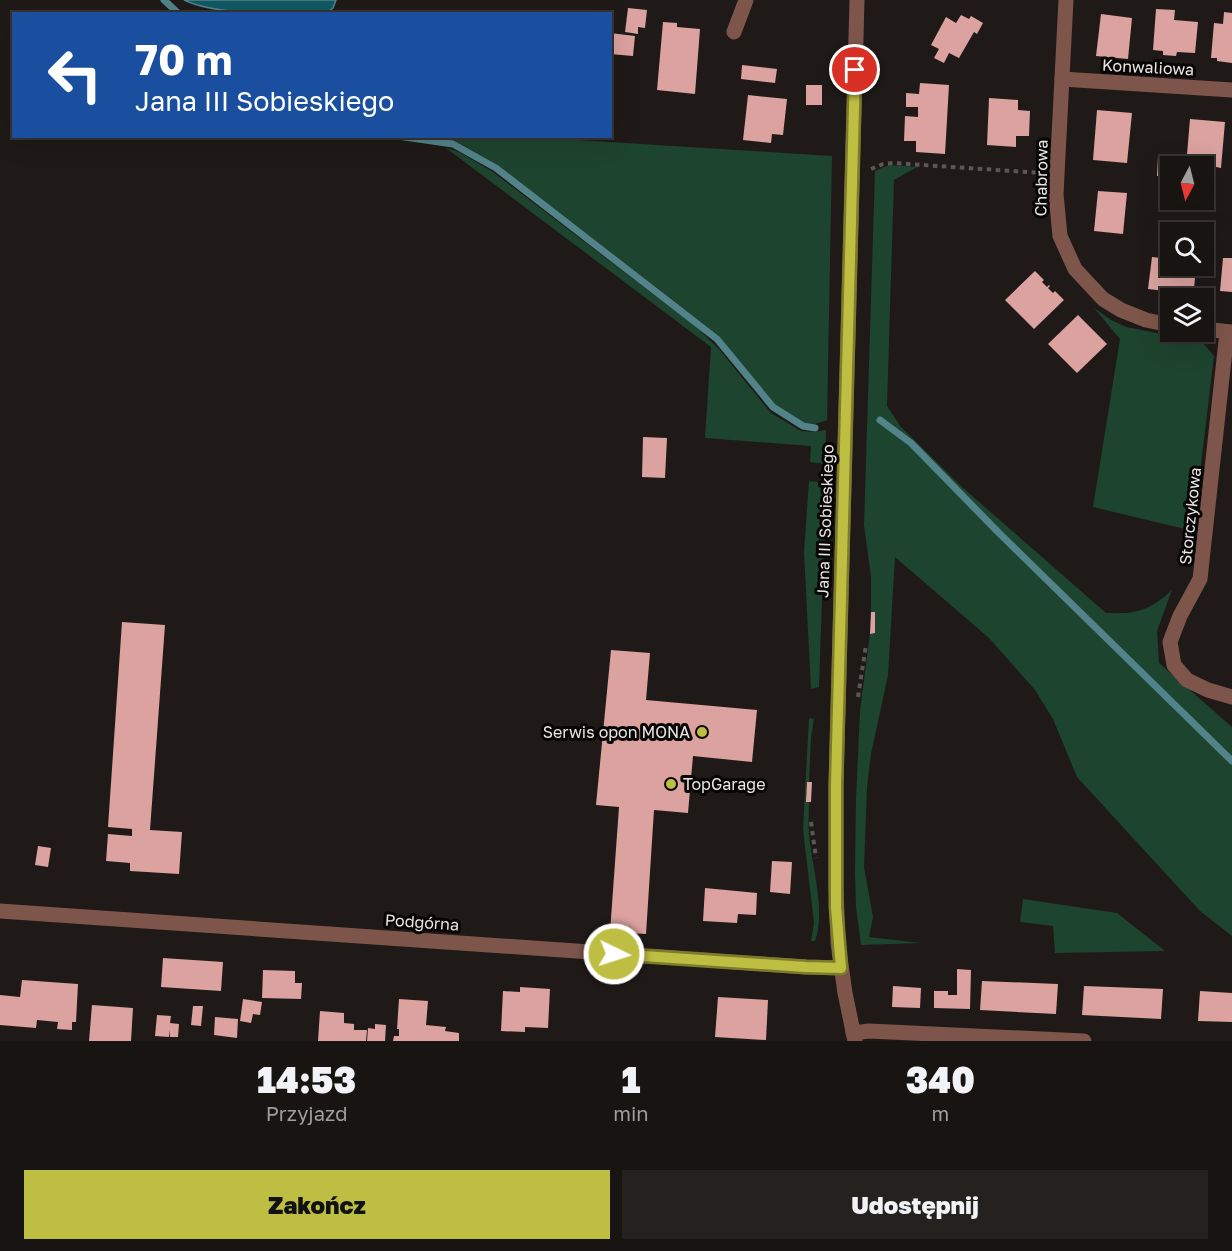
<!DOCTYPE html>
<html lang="pl">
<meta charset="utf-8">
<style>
:root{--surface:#171411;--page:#24211f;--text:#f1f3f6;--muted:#9e9e9f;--line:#363331;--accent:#bebf42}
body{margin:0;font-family:"Golos Text",sans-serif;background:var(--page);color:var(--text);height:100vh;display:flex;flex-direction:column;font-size:22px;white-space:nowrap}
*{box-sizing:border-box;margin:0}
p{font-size:20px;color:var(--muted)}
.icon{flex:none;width:33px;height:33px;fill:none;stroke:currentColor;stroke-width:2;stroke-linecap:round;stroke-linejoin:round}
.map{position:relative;height:1041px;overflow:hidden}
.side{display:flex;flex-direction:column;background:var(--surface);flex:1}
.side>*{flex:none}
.banner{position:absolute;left:12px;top:12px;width:600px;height:126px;border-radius:0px;box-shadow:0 6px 24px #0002,0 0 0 2px var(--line);background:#1a4fa0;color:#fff;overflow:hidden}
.needle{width:39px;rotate:187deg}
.buttons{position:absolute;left:1160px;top:156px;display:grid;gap:12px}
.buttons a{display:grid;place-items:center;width:54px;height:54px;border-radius:0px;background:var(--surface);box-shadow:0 6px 24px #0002,0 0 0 2px var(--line);font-size:30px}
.pin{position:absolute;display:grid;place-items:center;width:51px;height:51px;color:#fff;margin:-26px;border:3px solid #fff;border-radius:50%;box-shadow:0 2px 6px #0007}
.me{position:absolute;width:66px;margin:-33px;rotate:94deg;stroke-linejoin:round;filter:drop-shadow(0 0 4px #0008)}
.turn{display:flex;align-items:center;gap:21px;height:126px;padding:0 24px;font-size:27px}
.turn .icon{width:78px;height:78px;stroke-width:2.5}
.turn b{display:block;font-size:42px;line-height:51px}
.eta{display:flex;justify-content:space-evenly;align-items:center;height:102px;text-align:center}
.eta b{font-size:36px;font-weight:800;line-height:42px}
.action{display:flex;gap:12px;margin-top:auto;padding:12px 24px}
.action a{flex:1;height:69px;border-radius:0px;background:var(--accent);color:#111;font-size:24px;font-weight:800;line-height:69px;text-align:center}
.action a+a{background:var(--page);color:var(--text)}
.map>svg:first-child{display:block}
.green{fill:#1d442e}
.water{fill:#115964;stroke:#52838a;stroke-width:1.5}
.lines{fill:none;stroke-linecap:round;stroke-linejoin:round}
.stream{stroke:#52838a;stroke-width:7}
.building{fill:#dba29f}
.path{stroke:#5c5755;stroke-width:4;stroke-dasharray:4.5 4.5;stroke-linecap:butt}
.minor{stroke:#7e554b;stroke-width:15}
.route-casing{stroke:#7c7c2b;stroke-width:15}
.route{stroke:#bebf42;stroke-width:10}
.poi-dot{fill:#bebf42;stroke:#070605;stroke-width:2}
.labels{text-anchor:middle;stroke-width:6;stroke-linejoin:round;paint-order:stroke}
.street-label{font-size:16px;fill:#e9e6e4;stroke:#070605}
.poi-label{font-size:16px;fill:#e9e6e4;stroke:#070605;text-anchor:end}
</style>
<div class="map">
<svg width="1232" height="1041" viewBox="0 0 1232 1041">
<rect width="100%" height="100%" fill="#1f1a17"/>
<g class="green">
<path d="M 426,137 L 531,137 L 832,156 L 827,420 L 815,424 L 803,423 L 775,404 L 719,336 L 498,165 L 454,140 Z"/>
<path d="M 446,148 L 459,152 L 493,172 L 696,327 L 718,348 L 771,413 L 801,431 L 814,432 L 826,430 L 825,464 L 810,462 L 811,446 L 705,438 L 711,347 Z"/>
<path d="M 889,165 L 917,167 L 894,180 L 887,406 L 901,427 L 962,487 L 1106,613 C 1137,614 1149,611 1172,590 L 1157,631 L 1159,663 L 1232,727 L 1232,936 L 1200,911 L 1077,777 L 1053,719 L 1035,690 L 989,638 L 895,557 L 888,675 L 871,754 L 867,787 L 864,867 L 873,917 L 869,937 L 921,943 L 861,945 L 856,907 L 855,872 L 856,798 L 860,711 L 870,634 L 875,633 L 875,612 L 871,612 L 871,577 L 864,525 L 875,171 Z"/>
<path d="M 1094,308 L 1111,320 L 1126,327 L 1202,342 L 1214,356 L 1193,531 L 1093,507 L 1120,339 Z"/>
<path d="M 809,481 L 826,483 L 819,687 L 811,689 L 804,552 Z"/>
<path d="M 809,718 L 814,719 L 811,738 L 809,782 L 807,782 L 806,802 L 809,802 C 809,813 808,824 809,835 C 812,867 826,911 815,941 L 811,941 L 814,923 L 803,829 Z"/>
<path d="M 1023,899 L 1117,913 L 1165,951 L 1055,953 L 1053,926 L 1020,922 Z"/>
</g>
<path class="water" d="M 184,0 L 336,0 L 333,8 L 327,13 C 289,14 217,16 184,0 Z"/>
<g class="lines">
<g class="stream">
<path d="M 164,0 L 179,14"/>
<path d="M 398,136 L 453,144 L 496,168 L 717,339 L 773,407 L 803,426 L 815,428"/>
<path d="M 880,420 L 911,443 L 997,531 L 1232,761"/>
</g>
</g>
<g class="building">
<path d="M 628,8 L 647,10 L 645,28 L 638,27 L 638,34 L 625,32 Z"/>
<path d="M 1156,9 L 1175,10 L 1174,20 L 1198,22 L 1195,53 L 1177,52 L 1176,56 L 1163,55 L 1163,51 L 1153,50 Z"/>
<path d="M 1224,12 L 1232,13 L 1232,63 L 1217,61 L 1217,58 L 1211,58 L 1214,23 L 1223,24 Z"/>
<path d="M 1101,14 L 1132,18 L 1128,59 L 1096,56 Z"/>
<path d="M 961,15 L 969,19 L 971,16 L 983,23 L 977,34 L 974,32 L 959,58 L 949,53 L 944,63 L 934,58 L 939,49 L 931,45 L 946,17 L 956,23 Z"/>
<path d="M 663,22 L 677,23 L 677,27 L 700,29 L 695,94 L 657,90 Z"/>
<path d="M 610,33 L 635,36 L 633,56 L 610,54 Z"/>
<path d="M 742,65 L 777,69 L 775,83 L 741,79 Z"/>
<path d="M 920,83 L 949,85 L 945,154 L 916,152 L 916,141 L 904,141 L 905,116 L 918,117 L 918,107 L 906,107 L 906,93 L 919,94 Z"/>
<rect x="806" y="85" width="16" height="20"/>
<path d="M 748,95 L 787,99 L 783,135 L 772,134 L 771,143 L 743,140 Z"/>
<path d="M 989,98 L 1018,100 L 1018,110 L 1030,111 L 1029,136 L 1016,136 L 1016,147 L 987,145 Z"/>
<path d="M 1097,110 L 1132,113 L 1127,163 L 1093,160 Z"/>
<path d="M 1190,119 L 1225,122 L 1221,168 L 1216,167 L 1215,179 L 1203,178 L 1203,166 L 1186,166 Z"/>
<path d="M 1158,156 L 1173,157 L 1173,166 L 1170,166 L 1170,177 L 1157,176 Z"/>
<path d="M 1098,191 L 1127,193 L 1123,234 L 1094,231 Z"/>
<path d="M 1162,246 L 1170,247 L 1170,266 L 1196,266 L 1194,289 L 1181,293 L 1148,289 L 1152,257 L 1161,258 Z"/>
<path d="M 1223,258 L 1232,258 L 1232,292 L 1220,291 Z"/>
<path d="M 1035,271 L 1044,280 L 1042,282 L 1047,287 L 1049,285 L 1050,286 L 1048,288 L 1053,293 L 1055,291 L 1064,300 L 1034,329 L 1005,300 Z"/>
<path d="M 1078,315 L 1107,344 L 1077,373 L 1048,344 Z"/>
<path d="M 643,437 L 667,438 L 665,478 L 642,477 Z"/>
<path d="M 871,612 L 875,612 L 875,633 L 870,634 Z"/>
<path d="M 122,622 L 165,625 L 150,830 L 182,832 L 179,874 L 130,871 L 130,863 L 106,861 L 108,834 L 132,836 L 132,829 L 108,827 Z"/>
<path d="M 611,650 L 650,653 L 646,700 L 757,710 L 752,762 L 693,756 L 688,813 L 654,810 L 646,934 L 610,932 L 619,807 L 596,805 Z"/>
<path d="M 807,782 L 812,782 L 811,802 L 806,802 Z"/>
<path d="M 38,846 L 51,848 L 48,867 L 35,865 Z"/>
<path d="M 772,861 L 792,862 L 790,894 L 770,892 Z"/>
<path d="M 705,888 L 757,893 L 756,915 L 738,914 L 737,923 L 703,921 Z"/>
<path d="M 163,958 L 223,962 L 221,991 L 161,987 Z"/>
<path d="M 957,969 L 971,970 L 970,1009 L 934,1008 L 934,991 L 948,991 L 948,995 L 957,995 Z"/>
<path d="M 263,970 L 295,971 L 295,983 L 302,983 L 301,999 L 262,998 Z"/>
<path d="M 22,980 L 78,984 L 76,1022 L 72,1022 L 72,1030 L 57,1029 L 58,1022 L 37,1020 L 36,1028 L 0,1025 L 0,995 L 20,997 Z"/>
<path d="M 982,981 L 1058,984 L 1056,1014 L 980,1010 Z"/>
<path d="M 893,986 L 921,988 L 920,1008 L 892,1007 Z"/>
<path d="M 1084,986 L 1163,989 L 1161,1019 L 1082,1015 Z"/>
<path d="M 520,987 L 550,989 L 548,1028 L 525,1027 L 525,1032 L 501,1031 L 503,991 L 520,992 Z"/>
<path d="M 1200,991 L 1232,993 L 1232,1022 L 1198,1021 Z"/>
<path d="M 718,997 L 768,1000 L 766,1040 L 715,1037 Z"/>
<path d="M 243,999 L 262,1002 L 260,1015 L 253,1014 L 251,1023 L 240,1021 Z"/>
<path d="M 399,999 L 428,1001 L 426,1025 L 446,1027 L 445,1031 L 459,1033 L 459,1041 L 393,1041 L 394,1036 L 399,1036 L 399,1029 L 397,1029 Z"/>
<path d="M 92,1005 L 133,1008 L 131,1041 L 89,1041 Z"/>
<path d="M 193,1006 L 203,1006 L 201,1026 L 191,1025 Z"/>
<path d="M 320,1011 L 344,1013 L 344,1023 L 354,1024 L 354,1030 L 367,1030 L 366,1041 L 318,1041 Z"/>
<path d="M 157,1015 L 171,1016 L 170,1023 L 179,1024 L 178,1037 L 170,1037 L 169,1030 L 169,1037 L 155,1036 Z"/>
<path d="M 215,1017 L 238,1019 L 237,1038 L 214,1035 Z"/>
<path d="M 375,1024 L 386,1025 L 385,1041 L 367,1041 L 368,1028 L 375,1029 Z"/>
</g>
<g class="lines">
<g class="path">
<path d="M 871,169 L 883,164 L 893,163 L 1042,173"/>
<path d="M 858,697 L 866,645"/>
<path d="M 811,822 L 816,858"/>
</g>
<g class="minor">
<path d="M 1066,0 L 1056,194 L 1060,236 L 1075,269 L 1103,299 L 1121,310 L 1146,320 L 1170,325"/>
<path d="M 734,32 L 746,0"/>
<path d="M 1062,79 L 1232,90"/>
<path d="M 1203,329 L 1232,332"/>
<path d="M 1227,332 L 1200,579 L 1180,616 L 1170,642 L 1174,665 L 1187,680 L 1208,690 L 1232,697"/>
<path d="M 0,911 L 806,967 L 841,968"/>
<path d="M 853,1033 L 869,1031 L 1084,1041"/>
<path d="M 855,1041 L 845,993 L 838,943 L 836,887 L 836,785 L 857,0"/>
</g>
</g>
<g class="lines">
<defs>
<path id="route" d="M 614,954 L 806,967 L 841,968 L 836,907 L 836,785 L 855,70"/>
</defs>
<use href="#route" class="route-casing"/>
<use href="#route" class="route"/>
</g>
<g class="poi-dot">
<circle cx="702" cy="732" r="6"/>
<circle cx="671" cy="784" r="6"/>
</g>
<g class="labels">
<g class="street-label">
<text transform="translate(1148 67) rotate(3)" y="6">Konwaliowa</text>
<text transform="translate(1041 178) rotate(-89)" y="6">Chabrowa</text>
<text transform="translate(1190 516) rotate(-84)" y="6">Storczykowa</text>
<text transform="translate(825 521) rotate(-88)" y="6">Jana III Sobieskiego</text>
<text transform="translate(422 922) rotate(4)" y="6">Podgórna</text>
</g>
<g class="poi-label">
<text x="690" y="738">Serwis opon MONA</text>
<text x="683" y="790" text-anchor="start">TopGarage</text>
</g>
</g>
</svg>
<div class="buttons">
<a><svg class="needle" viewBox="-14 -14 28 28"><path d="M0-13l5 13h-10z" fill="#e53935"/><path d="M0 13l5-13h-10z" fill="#9e9e9f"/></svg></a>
<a><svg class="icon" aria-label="search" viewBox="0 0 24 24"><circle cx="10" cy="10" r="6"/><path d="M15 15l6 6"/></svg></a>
<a><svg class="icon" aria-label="layers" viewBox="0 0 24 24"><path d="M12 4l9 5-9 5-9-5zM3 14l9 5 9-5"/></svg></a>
</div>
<div class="pin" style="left:855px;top:70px;background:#d93025"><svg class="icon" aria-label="arrive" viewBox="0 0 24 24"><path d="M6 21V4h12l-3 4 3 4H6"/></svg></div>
<svg class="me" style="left:614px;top:954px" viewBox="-20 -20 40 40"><circle r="17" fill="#bebf42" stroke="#fff" stroke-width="3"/><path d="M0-11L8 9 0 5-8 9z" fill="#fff"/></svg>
<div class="banner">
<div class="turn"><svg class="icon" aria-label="left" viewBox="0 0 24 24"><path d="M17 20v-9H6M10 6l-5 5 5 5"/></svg><div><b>70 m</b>Jana III Sobieskiego</div></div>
</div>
</div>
<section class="side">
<div class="eta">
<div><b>14:53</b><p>Przyjazd</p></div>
<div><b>1</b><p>min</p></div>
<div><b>340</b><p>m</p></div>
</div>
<div class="action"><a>Zakończ</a><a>Udostępnij</a></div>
</section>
